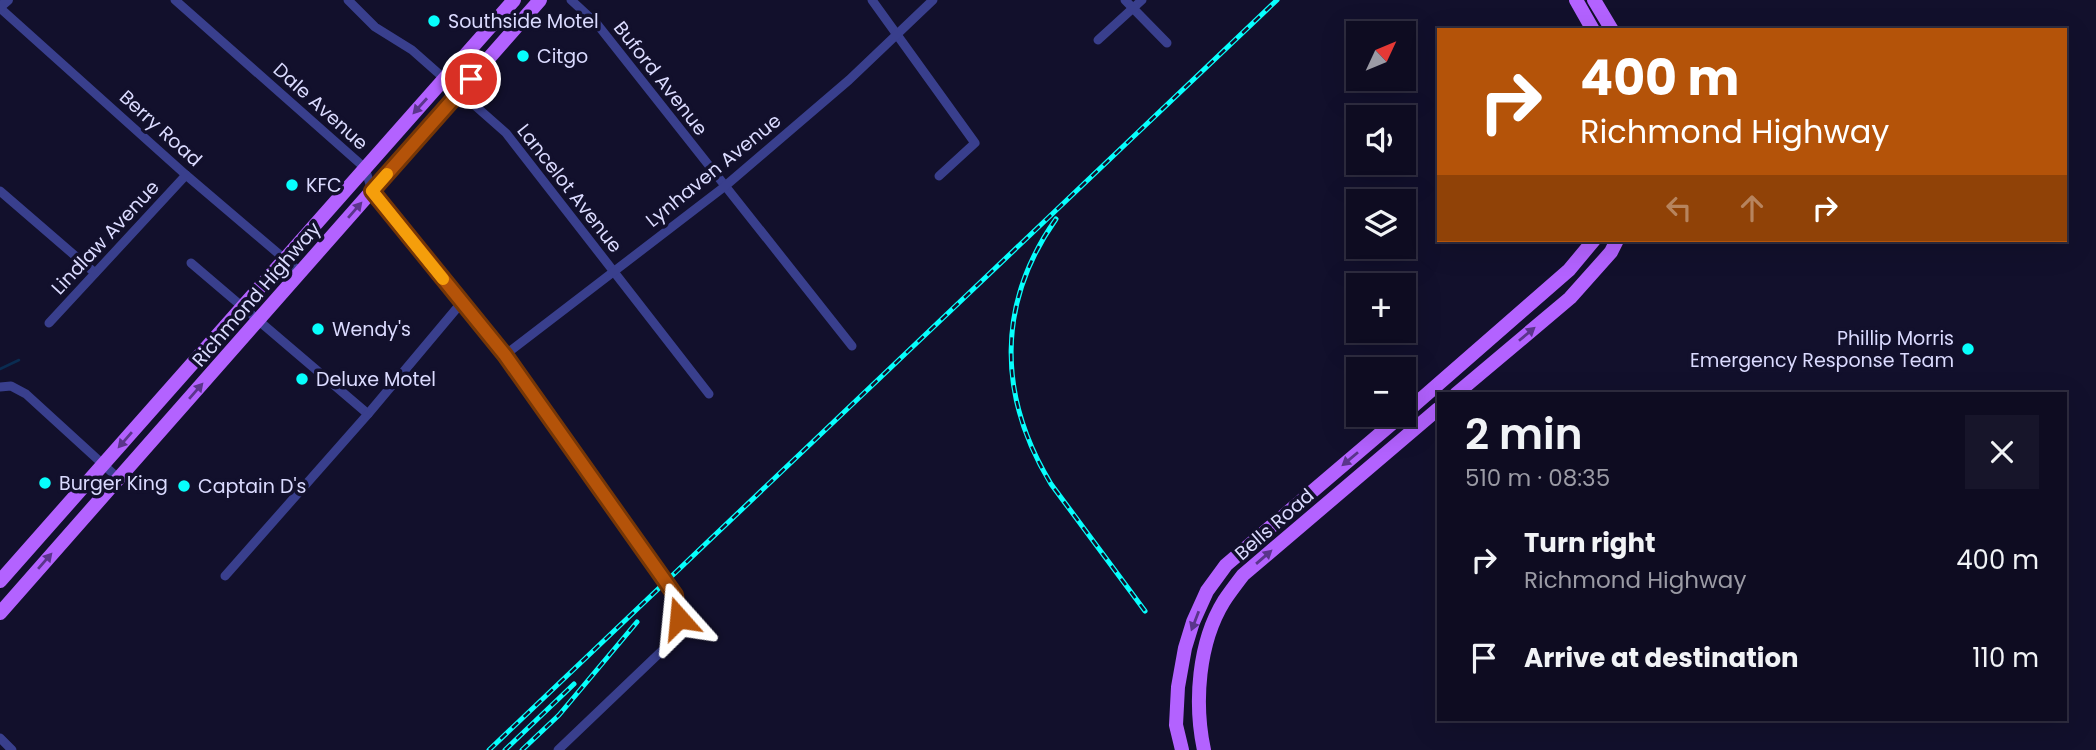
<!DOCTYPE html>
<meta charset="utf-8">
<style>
:root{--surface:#0e0c21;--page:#17152a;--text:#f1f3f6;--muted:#9b9ba5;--line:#2e2c3f}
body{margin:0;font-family:Poppins,sans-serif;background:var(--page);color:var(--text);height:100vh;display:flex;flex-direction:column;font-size:26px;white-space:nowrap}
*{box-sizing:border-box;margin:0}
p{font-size:23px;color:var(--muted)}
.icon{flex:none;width:38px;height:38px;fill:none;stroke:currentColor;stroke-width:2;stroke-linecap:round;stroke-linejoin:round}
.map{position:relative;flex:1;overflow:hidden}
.details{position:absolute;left:1437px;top:392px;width:630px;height:329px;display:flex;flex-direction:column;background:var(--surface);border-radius:0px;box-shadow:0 7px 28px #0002,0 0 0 2px var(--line)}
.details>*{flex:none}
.hud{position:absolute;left:1437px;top:28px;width:630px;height:214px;border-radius:0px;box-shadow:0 7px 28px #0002,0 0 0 2px var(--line);background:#b45309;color:#fff;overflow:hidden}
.needle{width:46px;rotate:46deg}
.fabs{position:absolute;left:1346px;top:21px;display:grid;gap:14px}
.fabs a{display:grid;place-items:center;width:70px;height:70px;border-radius:0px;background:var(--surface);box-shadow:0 7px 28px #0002,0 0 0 2px var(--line);font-size:35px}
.pin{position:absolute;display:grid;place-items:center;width:60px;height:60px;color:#fff;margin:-30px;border:4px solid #fff;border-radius:50%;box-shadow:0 2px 7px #0007}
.me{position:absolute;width:77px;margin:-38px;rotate:342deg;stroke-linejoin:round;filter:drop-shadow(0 0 5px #0008)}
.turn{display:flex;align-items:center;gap:24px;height:147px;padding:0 28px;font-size:32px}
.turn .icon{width:91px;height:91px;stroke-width:2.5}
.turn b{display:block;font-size:49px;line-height:60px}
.lanes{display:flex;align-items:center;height:66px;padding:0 28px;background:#0003;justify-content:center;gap:35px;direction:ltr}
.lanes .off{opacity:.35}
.round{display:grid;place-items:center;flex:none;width:74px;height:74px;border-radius:0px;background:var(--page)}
.headline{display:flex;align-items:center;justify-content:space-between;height:119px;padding:0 28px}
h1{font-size:42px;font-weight:600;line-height:52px}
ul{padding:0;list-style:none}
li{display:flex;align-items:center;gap:21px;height:98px;padding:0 28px}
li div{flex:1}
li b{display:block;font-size:26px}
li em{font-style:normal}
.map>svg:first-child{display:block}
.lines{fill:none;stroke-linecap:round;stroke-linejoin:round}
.stream{stroke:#0a2c51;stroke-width:2.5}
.minor{stroke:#393f8d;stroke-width:9}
.tertiary{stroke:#393f8d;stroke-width:10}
.primary{stroke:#b362ff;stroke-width:14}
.rail-casing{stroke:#07fffd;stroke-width:5}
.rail{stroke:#12102c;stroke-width:2.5;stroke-dasharray:8;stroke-linecap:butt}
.oneway{fill:#5a358b}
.route-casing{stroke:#753606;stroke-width:18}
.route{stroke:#b45309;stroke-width:12}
.slow{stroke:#f59e0b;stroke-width:12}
.poi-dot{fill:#07fffd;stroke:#12102c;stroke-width:2.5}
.labels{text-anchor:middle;stroke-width:7;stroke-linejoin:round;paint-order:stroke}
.poi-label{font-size:19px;fill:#dbdbff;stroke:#12102c;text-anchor:start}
.street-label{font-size:19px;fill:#dbdbff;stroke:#12102c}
</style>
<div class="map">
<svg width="2096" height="750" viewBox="0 0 2096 750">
<rect width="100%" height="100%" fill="#12102c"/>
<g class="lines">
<path class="stream" d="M 0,369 L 19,360"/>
<g class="minor">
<path d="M 175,0 L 365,168 L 372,191 L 505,355 L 675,595 L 679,618 L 669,644 L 558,750"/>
<path d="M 348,0 L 375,27 L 412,50 L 506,133 L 709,394"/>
<path d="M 571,0 L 597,24 L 852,346"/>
<path d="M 872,0 L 975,143 L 939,176"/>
<path d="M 1125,0 L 1167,43"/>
<path d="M 0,8 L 186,175 L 300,272"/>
<path d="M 1098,40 L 1142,0"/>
<path d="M 0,191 L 95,273"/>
<path d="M 191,263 L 368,414"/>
<path d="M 49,323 L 186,175"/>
<path d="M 505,355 L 724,187 L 849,80 L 933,0"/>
<path d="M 0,387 L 11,386 L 26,394 L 118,478"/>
<path d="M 225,576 L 368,414 L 462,302"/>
<path d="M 0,738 L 12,750"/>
</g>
<path class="tertiary" d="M 0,7 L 8,0"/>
<g class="primary">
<path d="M 1576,0 L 1593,30"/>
<path d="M 1594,0 L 1612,30"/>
<path d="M 1456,394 L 1570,298 L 1611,252 L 1617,240"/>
<path d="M 1404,414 L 1569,270 L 1594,240"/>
<path d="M 0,581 L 514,0"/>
<path d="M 0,613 L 540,0"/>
<path d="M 1182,750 L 1176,725 L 1178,687 L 1185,648 L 1193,622 L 1207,591 L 1226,565 L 1402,415"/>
<path d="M 1204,750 C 1194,703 1198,643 1224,601 C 1230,592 1237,583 1243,575 L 1438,409"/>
</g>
<defs>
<g id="rail">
<path d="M 1056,219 C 996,304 998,397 1051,484 L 1145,611"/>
<path d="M 489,750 L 1277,0"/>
<path d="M 505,750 L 574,684"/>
<path d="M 522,750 L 559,715 L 637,622"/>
</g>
</defs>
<use href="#rail" class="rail-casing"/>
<use href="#rail" class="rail"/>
</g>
<defs><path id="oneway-solid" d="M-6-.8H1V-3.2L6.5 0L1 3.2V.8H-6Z" transform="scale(1.75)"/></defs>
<g class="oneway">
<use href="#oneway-solid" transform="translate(420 106) rotate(132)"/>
<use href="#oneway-solid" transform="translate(355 210) rotate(-49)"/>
<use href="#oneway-solid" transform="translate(1527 334) rotate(-40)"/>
<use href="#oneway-solid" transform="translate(196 391) rotate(-49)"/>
<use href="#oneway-solid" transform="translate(125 440) rotate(131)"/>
<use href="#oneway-solid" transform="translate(1350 459) rotate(140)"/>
<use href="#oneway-solid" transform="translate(1264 557) rotate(-41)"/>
<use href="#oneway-solid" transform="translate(45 561) rotate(-49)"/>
<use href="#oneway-solid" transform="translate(1195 621) rotate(111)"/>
</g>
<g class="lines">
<defs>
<path id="route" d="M 471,79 L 372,191 L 505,355 L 675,595 L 679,618"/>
</defs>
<use href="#route" class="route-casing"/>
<use href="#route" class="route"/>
<path class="slow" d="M 387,174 L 372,191 L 443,279"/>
</g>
<g class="poi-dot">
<circle cx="434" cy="21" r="7"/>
<circle cx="523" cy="56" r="7"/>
<circle cx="292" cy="185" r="7"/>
<circle cx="318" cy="329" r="7"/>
<circle cx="1968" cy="349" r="7"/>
<circle cx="302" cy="379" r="7"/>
<circle cx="45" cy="483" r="7"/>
<circle cx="184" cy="486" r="7"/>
</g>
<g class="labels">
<g class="poi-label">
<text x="448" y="28">Southside Motel</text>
<text x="537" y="63">Citgo</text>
<text x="306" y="192">KFC</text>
<text x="332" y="336">Wendy's</text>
<text x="1954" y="345" text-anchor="end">Phillip Morris<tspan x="1954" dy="22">Emergency Response Team</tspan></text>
<text x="316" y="386">Deluxe Motel</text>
<text x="59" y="490">Burger King</text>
<text x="198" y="493">Captain D's</text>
</g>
<g class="street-label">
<text transform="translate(661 78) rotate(52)" y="7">Buford Avenue</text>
<text transform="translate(321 106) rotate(42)" y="7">Dale Avenue</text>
<text transform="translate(161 128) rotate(42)" y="7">Berry Road</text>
<text transform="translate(713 170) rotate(-39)" y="7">Lynhaven Avenue</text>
<text transform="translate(570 188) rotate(52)" y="7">Lancelot Avenue</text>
<text transform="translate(105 237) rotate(-47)" y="7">Lindlaw Avenue</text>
<text transform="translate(256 294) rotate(-49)" y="7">Richmond Highway</text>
<text transform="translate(1274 524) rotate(-41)" y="7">Bells Road</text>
</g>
</g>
</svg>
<div class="fabs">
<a><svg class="needle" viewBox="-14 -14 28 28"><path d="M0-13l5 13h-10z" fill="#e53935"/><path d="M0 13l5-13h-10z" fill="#9b9ba5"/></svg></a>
<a><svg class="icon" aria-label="sound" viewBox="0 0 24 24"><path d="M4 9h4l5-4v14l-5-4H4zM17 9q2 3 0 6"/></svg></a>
<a><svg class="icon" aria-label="layers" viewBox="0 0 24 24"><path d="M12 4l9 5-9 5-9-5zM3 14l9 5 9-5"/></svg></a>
<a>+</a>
<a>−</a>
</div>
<div class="pin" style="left:471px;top:79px;background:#d93025"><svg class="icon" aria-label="arrive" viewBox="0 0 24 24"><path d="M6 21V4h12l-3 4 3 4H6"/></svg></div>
<svg class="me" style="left:679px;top:618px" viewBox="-20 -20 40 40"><path d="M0-17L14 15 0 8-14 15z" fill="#b45309" stroke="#fff" stroke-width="4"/></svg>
<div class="hud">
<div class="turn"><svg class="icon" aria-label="right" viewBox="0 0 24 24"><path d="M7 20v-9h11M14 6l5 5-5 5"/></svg><div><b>400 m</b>Richmond Highway</div></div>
<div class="lanes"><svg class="icon off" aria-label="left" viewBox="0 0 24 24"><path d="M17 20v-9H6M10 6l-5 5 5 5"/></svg><svg class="icon off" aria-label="ahead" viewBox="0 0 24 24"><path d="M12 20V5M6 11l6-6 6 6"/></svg><svg class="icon" aria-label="right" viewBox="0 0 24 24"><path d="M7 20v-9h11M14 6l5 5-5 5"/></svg></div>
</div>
<section class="details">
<div class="headline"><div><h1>2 min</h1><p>510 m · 08:35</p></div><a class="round"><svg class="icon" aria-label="close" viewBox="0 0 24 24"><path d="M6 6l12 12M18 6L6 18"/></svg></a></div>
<ul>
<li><svg class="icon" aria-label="right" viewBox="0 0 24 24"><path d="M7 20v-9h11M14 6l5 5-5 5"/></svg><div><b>Turn right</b><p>Richmond Highway</p></div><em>400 m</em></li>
<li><svg class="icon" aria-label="arrive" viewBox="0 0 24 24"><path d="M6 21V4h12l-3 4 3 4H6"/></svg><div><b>Arrive at destination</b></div><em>110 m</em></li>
</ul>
</section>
</div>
